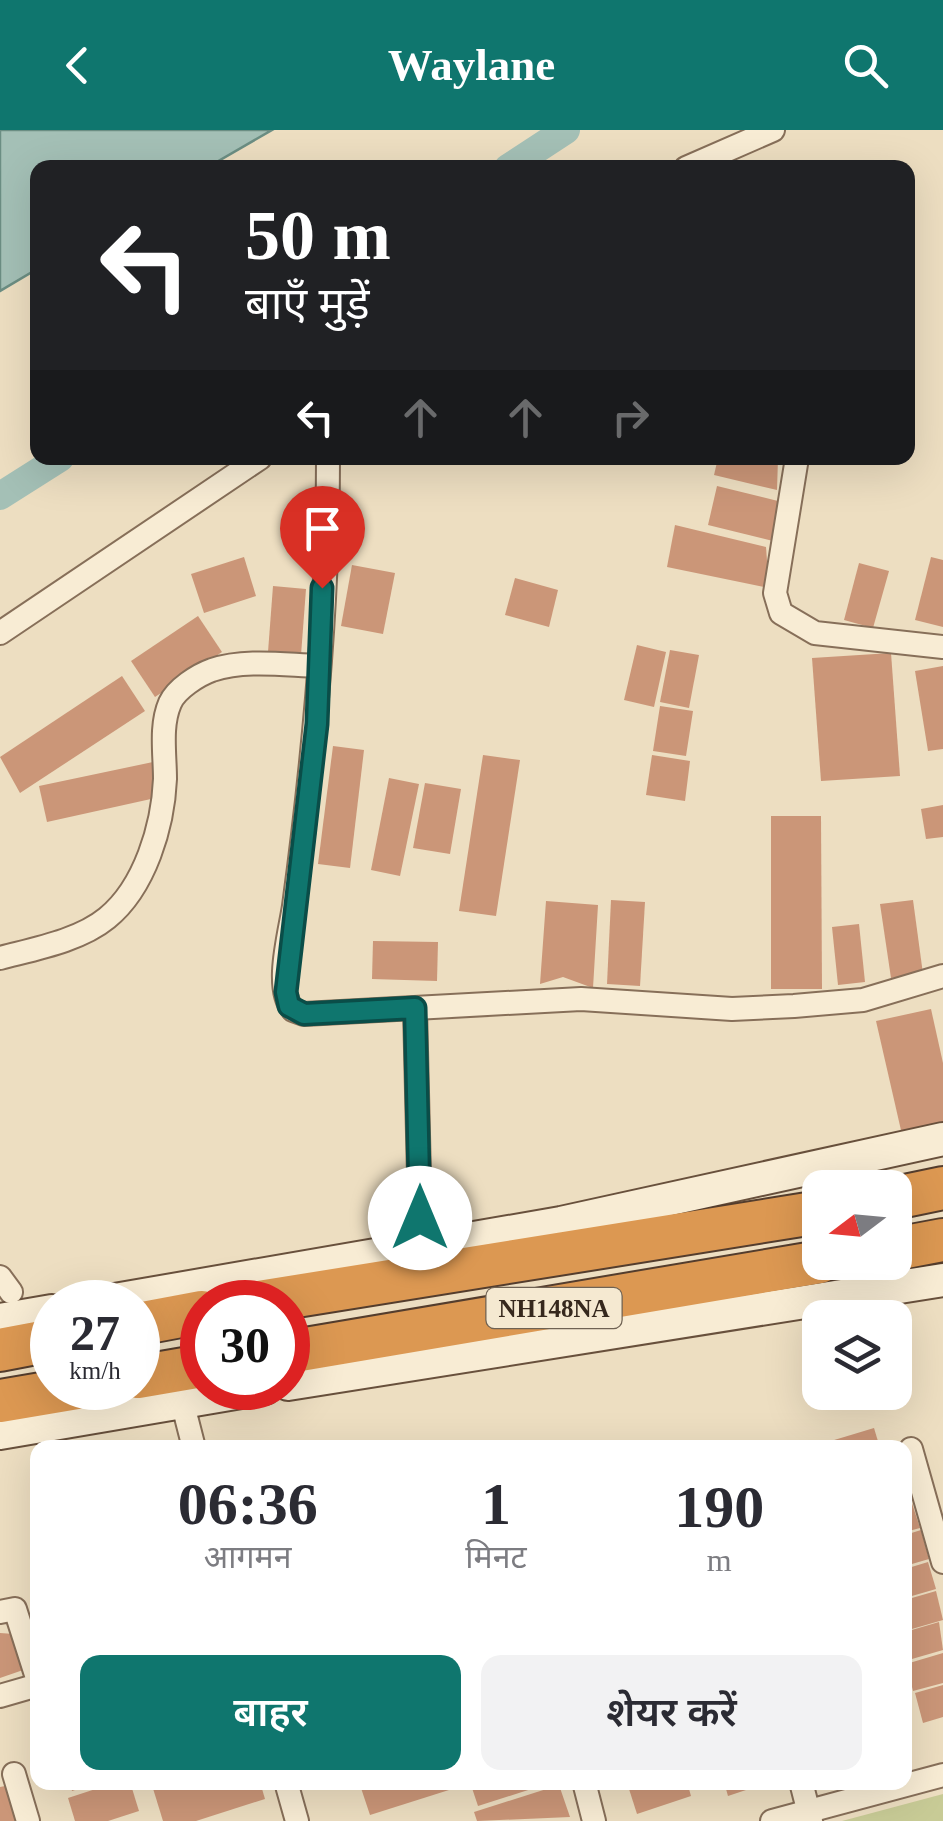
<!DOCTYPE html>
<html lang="hi">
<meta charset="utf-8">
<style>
:root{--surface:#fff;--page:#f2f2f3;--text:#2b2b33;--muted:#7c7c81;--accent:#0f766e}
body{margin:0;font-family:"Times New Roman","Noto Sans Devanagari",serif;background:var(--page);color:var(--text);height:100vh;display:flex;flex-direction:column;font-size:38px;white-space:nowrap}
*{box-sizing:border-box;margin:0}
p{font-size:32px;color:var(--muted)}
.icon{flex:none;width:55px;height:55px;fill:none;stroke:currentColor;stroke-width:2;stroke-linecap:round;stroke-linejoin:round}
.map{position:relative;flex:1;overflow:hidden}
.panel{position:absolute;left:30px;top:1310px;width:882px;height:350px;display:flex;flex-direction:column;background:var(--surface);border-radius:20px;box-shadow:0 10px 40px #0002}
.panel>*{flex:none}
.top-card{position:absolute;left:30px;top:30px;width:885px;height:305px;border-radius:20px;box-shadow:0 10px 40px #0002;background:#202124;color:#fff;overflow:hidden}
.needle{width:65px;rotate:254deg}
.controls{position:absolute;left:802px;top:1040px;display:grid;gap:20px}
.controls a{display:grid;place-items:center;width:110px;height:110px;border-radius:20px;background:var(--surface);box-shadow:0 10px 40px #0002;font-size:50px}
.speed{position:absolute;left:30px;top:1150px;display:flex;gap:20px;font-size:50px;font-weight:700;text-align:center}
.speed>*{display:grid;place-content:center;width:130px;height:130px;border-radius:50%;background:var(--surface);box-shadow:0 10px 40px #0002;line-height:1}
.speed small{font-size:25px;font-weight:400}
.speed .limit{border:15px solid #d22;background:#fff;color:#111}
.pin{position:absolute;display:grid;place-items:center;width:85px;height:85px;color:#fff;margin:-102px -42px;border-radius:50% 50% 50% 0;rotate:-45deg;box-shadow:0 0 10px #0007}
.pin .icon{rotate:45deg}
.me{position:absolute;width:110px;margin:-55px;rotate:0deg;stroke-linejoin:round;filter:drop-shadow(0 0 8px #0008)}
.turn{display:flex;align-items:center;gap:35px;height:210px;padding:0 50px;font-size:45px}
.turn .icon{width:130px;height:130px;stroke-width:2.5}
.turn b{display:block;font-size:70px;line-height:85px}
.lanes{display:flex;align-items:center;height:95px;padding:0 50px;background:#0003;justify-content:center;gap:50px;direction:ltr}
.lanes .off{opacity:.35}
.eta{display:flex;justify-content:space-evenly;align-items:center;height:170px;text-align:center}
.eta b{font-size:60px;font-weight:600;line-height:70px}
.button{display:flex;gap:20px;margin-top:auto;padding:20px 50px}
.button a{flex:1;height:115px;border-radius:20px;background:var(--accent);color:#fff;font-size:40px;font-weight:600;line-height:115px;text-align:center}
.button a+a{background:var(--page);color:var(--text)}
header{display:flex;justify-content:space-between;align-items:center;height:130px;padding:0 50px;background:var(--accent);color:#fff;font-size:45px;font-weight:600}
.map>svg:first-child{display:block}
.green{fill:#c8cb96}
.water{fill:#a4c0b6;stroke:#6b8e83;stroke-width:2.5}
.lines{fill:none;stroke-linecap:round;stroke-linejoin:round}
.canal{stroke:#a4c0b6;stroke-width:28}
.building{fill:#cb9678}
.street-casing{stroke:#876f59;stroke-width:26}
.secondary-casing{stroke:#68503c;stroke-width:36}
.highway-casing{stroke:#543d2d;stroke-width:46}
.street{stroke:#f8ecd4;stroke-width:22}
.secondary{stroke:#f8ecd4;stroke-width:32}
.highway{stroke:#dc9852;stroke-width:42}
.route-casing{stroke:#0a4d48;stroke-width:25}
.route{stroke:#0f766e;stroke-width:18}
.labels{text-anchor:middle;stroke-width:8;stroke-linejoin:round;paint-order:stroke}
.shield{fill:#f5e9d1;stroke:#6f6253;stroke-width:2.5}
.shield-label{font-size:25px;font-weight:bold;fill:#36281d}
</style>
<header><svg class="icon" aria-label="back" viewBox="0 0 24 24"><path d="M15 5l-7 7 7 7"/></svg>Waylane<svg class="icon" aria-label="search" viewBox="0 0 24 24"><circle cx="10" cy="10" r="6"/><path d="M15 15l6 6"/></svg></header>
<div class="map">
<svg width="943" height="1691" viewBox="0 0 943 1691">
<rect width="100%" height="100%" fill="#eddec1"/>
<path class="green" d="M 943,1664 L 943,1691 L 842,1691 Z"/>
<path class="water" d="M 0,0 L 272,0 L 208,37 L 38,38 L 37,139 L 0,161 Z"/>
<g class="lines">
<g class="canal">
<path d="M 508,38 L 566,0"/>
<path d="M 0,366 L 60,328"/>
</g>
</g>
<g class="building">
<path d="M 718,328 L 778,328 L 777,360 L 714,345 Z"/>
<path d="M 717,356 L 782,372 L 773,411 L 708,395 Z"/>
<path d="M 675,395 L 766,417 L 769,458 L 667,437 Z"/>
<path d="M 244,427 L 256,466 L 204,483 L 191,444 Z"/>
<path d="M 931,427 L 943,430 L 943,497 L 915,490 Z"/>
<path d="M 859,433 L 889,441 L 873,498 L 844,490 Z"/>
<path d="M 352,435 L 395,443 L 383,504 L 341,496 Z"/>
<path d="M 515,448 L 558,460 L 549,497 L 505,485 Z"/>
<path d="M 273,456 L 306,459 L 301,525 L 268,522 Z"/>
<path d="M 198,486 L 222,522 L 155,567 L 131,531 Z"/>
<path d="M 637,515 L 666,522 L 654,577 L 624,570 Z"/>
<path d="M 670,520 L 699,525 L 689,578 L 660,572 Z"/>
<path d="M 891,523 L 900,646 L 821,651 L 812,528 Z"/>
<path d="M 943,536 L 943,619 L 928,621 L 915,541 Z"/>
<path d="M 122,546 L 145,581 L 20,663 L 0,627 Z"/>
<path d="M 660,576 L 693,581 L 686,626 L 653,621 Z"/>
<path d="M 333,616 L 364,620 L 350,738 L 318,734 Z"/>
<path d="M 483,625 L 520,630 L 496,786 L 459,781 Z"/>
<path d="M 652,625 L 690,631 L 685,671 L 646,665 Z"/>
<path d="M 153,632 L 160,667 L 47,692 L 39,656 Z"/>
<path d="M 389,648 L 419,654 L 400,746 L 371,740 Z"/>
<path d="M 425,653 L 461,659 L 450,724 L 413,718 Z"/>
<path d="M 943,675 L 943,707 L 926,709 L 921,679 Z"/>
<path d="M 771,686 L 821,686 L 822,859 L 771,859 Z"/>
<path d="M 611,770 L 645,772 L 640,856 L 607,854 Z"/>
<path d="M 913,770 L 923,844 L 891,848 L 880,774 Z"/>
<path d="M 546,771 L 598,775 L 593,858 L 563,847 L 540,854 Z"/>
<path d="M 859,794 L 865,852 L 838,855 L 832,797 Z"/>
<path d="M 373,811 L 438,812 L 437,851 L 372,849 Z"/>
<path d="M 931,879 L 943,933 L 943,1000 L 903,1009 L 876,891 Z"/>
<path d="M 874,1298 L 880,1318 L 811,1318 L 811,1317 Z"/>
<path d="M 910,1367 L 920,1398 L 905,1402 L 905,1369 Z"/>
<path d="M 921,1400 L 929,1429 L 905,1436 L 905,1405 Z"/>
<path d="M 928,1432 L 936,1459 L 905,1468 L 905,1439 Z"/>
<path d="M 936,1461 L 943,1490 L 905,1501 L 905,1470 Z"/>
<path d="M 939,1492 L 943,1520 L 905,1531 L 905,1502 Z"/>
<path d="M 0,1503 L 14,1504 L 26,1539 L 0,1548 Z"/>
<path d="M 943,1523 L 943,1553 L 913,1561 L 906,1534 Z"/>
<path d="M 943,1555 L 943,1587 L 923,1593 L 915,1563 Z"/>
<path d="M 70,1652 L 96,1652 L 96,1653 L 72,1661 Z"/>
<path d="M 117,1652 L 130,1652 L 139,1681 L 108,1691 L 75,1691 L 68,1668 Z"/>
<path d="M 151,1652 L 260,1652 L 265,1669 L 196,1691 L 163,1691 Z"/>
<path d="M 359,1652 L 447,1652 L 449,1660 L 370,1685 Z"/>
<path d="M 470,1652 L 550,1652 L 550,1653 L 478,1676 Z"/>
<path d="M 649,1652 L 687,1652 L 691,1666 L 637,1684 L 629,1659 Z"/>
<path d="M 724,1652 L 767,1652 L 767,1653 L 728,1666 Z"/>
<path d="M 559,1655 L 570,1687 L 477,1691 L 474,1682 Z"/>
<path d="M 5,1656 L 16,1691 L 0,1691 L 0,1657 Z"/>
</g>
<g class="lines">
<defs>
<g id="street">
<path d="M 686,38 L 773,0"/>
<path d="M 328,328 C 328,477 314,627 294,776 C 290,803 274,858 293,880 L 304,884 L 581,869 L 732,879 L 794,876 L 863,870 L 943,846"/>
<path d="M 797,328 L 775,463 L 781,483 L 815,503 L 943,517"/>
<path d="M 0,503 L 260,328"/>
<path d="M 0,828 C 34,819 79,811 107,788 C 145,757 163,696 165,649 C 165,624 160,596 170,573 C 176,559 198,545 212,540 C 246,529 284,535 319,536"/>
<path d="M 415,878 L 420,1088"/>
<path d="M 0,1147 L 11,1162"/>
<path d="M 182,1271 L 194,1318"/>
<path d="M 911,1319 L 943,1432"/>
<path d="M 0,1482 L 15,1479 L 38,1551"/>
<path d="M 0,1566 L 38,1555"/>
<path d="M 14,1644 L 28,1691"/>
<path d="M 286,1652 L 297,1691"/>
<path d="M 584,1652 L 594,1691"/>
<path d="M 801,1652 L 811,1691"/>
<path d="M 772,1691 L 943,1645"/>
</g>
<g id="secondary">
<path d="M 103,1172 L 561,1093 L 943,1009"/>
<path d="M 0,1190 L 52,1181"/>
<path d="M 288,1254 L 943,1150"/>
<path d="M 0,1303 L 265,1258"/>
</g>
<g id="highway">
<path d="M 895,1068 L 943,1058"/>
<path d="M 895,1119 L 943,1110"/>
<path d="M 259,1172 L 820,1082"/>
<path d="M 138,1194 L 202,1182"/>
<path d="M 0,1220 L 52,1210"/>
<path d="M 288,1222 L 820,1132"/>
<path d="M 138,1247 L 202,1236"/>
<path d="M 0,1271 L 77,1258"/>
</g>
</defs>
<use href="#street" class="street-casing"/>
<use href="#secondary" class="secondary-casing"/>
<use href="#highway" class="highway-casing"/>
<use href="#street" class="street"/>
<use href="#secondary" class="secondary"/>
<use href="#highway" class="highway"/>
</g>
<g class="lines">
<defs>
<path id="route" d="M 322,458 L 317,594 L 286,862 L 289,876 L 304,884 L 415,878 L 420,1088"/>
</defs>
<use href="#route" class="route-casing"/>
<use href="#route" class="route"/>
</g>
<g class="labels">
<rect class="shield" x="486.5" y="1158" width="135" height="40" rx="8"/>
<g class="shield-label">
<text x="554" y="1187">NH148NA</text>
</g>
</g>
</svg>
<div class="controls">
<a><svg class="needle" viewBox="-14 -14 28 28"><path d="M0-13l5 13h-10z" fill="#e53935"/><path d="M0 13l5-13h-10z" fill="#7c7c81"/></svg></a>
<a><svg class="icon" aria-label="layers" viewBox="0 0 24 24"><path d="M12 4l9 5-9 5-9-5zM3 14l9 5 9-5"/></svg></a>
</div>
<div class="speed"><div>27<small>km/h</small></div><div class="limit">30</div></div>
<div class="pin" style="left:322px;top:458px;background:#d93025"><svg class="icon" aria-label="arrive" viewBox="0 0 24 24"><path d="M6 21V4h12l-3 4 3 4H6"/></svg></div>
<svg class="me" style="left:420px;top:1088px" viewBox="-20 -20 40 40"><circle r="19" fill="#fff"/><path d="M0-13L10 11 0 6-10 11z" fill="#0f766e"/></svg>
<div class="top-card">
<div class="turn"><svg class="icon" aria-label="left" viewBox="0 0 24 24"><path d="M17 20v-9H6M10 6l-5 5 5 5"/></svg><div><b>50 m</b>बाएँ मुड़ें</div></div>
<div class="lanes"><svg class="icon" aria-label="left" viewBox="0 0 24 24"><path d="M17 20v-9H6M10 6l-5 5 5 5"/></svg><svg class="icon off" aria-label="ahead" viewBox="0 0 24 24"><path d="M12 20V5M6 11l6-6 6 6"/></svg><svg class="icon off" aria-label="ahead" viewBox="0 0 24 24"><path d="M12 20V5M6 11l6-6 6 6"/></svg><svg class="icon off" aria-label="right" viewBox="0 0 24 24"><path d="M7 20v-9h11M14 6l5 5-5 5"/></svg></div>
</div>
<section class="panel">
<div class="eta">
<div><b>06:36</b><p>आगमन</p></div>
<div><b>1</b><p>मिनट</p></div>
<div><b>190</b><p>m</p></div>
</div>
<div class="button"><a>बाहर</a><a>शेयर करें</a></div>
</section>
</div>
